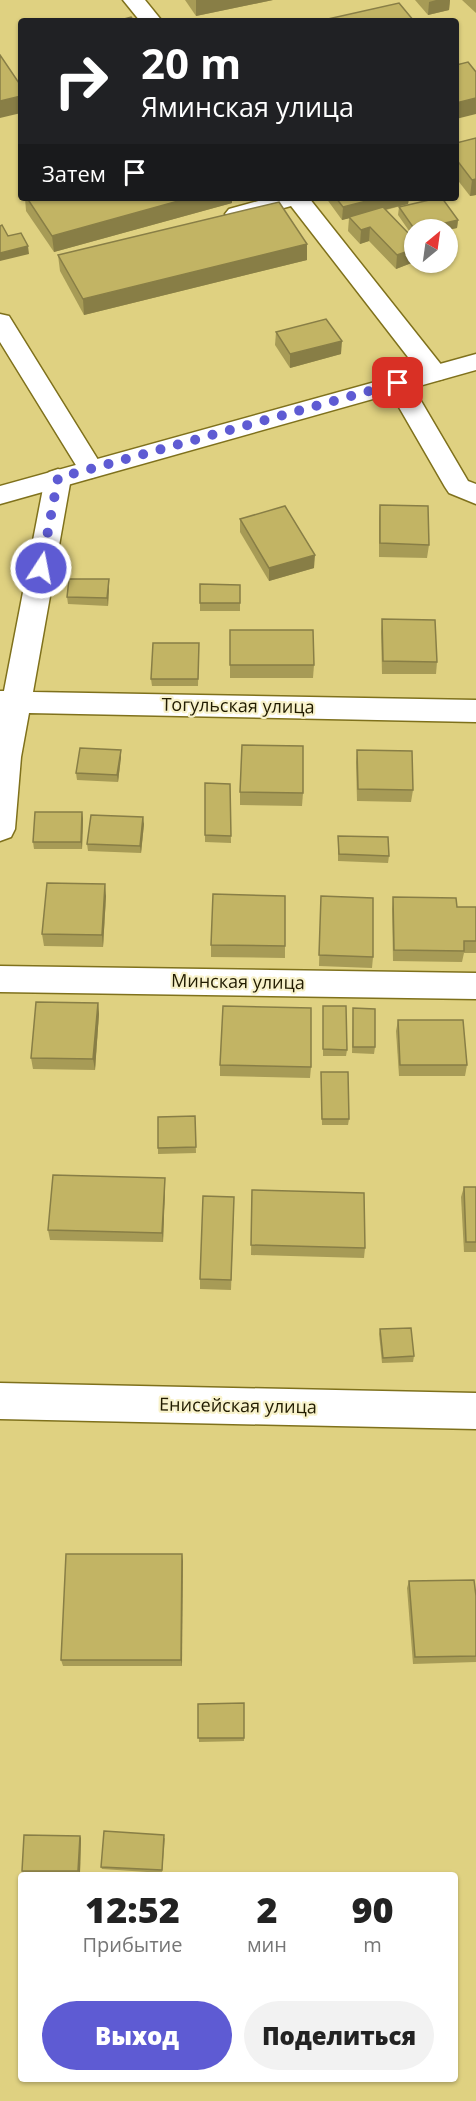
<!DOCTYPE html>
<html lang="ru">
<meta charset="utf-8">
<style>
:root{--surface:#fff;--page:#f2f2f2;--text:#222;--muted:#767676;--accent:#5e5bd3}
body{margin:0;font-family:"Open Sans",sans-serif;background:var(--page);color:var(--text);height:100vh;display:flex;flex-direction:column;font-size:22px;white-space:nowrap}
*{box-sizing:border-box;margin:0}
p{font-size:20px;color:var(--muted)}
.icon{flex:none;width:33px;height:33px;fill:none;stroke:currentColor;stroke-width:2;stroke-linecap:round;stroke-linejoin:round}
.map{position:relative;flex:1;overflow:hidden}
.side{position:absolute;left:18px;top:1872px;width:440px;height:210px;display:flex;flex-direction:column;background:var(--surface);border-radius:6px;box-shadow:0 2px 4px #0004}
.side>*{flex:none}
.banner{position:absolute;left:18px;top:18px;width:441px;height:183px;border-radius:6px;box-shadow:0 2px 4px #0004;background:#202124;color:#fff;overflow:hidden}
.needle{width:39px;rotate:29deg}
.tools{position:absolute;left:404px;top:219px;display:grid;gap:12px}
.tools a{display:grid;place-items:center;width:54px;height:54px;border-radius:50%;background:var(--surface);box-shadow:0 2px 4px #0004;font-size:30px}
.pin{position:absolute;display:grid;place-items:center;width:51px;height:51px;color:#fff;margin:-26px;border-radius:12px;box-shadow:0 3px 9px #0006}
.me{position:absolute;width:66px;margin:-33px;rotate:11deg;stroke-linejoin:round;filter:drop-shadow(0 0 4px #0008)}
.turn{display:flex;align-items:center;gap:21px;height:126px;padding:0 24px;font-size:27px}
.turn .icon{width:78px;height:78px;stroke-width:2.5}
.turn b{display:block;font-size:42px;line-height:51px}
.then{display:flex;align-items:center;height:57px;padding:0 24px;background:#0003;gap:12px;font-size:22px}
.eta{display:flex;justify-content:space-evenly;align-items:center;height:102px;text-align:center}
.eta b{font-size:36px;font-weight:800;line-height:42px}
.action{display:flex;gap:12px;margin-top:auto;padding:12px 24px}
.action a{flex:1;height:69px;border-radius:36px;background:var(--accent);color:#fff;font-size:24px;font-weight:800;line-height:69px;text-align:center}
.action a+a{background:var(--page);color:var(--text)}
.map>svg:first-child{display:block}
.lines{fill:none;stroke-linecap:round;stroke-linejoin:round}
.minor-casing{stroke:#7f711c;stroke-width:3}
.major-casing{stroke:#7f711c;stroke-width:3}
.minor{fill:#fff;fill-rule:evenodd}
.major{fill:#fff;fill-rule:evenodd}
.wall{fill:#a79b56}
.shaded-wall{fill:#887e46}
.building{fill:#c2b464;stroke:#887e46;stroke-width:1.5}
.route{stroke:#5e5bd3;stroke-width:10;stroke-dasharray:0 18}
.labels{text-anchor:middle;stroke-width:4.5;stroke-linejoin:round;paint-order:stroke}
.street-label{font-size:18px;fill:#211b00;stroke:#f8f2cb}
</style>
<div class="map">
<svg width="476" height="2101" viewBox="0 0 476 2101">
<rect width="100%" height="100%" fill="#dfd181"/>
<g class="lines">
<defs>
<g id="minor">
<path d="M 123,0 L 145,0 L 162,21 L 140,21 Z"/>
<path d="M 269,198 L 309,198 L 443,367 L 447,373 L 443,379 L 434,381 L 425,379 L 291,206 L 237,221 L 229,219 L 225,214 L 229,209 Z"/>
<path d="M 0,314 L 9,316 L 100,463 L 104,469 L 100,475 L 91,478 L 82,475 L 0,342 Z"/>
<path d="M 398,375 L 407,377 L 468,481 L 476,484 L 476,504 L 449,493 L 445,487 L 385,383 L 389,377 Z"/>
<path d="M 58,469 L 67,472 L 71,478 L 33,692 L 476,700 L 476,722 L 29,713 L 21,757 L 15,829 L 11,837 L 0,841 L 0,691 L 4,691 L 45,478 L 49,472 Z"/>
<path d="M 0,966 L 476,973 L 476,999 L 0,992 Z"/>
<path d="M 0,1383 L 476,1393 L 476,1429 L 0,1419 Z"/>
</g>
<path id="major" d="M 476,354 L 476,370 L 0,504 L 0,486 Z"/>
</defs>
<use href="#minor" class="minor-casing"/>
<use href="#major" class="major-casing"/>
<use href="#minor" class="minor"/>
<use href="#major" class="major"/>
</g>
<g class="wall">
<path d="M 185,0 L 273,0 L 196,16 Z"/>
<path d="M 415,0 L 450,0 L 449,10 L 428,15 Z"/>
<path d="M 462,0 L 476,0 L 476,13 Z"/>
<path d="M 476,138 L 476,195 L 470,196 L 456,178 L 456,143 Z"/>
<path d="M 25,198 L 232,198 L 232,203 L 54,252 L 26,211 Z"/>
<path d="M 326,198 L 409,198 L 408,204 L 386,210 L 414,239 L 414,262 L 396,269 L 369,241 L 360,244 L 348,231 L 349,218 L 342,220 Z"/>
<path d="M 399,207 L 458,220 L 457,228 L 447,230 L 414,230 L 414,238 L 398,215 Z"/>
<path d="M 307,244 L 307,260 L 84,315 L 60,271 L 58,255 Z"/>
<path d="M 276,332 L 341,354 L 290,368 L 275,345 Z"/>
<path d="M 380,505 L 429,545 L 427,558 L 379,557 L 379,518 Z"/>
<path d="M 240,519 L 314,568 L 269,581 L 240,532 Z"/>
<path d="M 109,579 L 109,587 L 108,606 L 68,604 L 67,597 Z"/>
<path d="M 200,584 L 240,585 L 240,611 L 200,611 Z"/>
<path d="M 382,619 L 437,662 L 436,674 L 382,674 L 381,632 Z"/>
<path d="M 230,630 L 314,665 L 313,678 L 230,678 Z"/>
<path d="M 199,643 L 198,686 L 152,686 L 151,679 Z"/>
<path d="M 357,750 L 413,790 L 411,802 L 357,801 L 356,762 Z"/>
<path d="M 121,757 L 118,782 L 77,780 L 76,773 Z"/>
<path d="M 205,783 L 230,784 L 231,843 L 205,842 Z"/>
<path d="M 240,792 L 303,793 L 302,806 L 240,805 Z"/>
<path d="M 82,812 L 83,819 L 82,849 L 34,849 L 33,842 Z"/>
<path d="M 144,824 L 141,853 L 88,851 L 87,844 Z"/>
<path d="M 338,836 L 389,856 L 388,863 L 338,861 Z"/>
<path d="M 106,896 L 103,947 L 44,946 L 42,934 Z"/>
<path d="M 285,896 L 285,958 L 211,957 L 211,945 Z"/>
<path d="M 321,896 L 373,957 L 372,968 L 319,966 Z"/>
<path d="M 393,897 L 457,907 L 476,907 L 476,953 L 464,953 L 462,962 L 393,961 L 392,909 Z"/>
<path d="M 98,1003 L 99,1014 L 95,1070 L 33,1069 L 31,1058 Z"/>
<path d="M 323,1006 L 347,1050 L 346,1056 L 323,1056 Z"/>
<path d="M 353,1008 L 375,1047 L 374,1054 L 352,1053 Z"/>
<path d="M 398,1020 L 467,1065 L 465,1076 L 399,1076 L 396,1031 Z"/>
<path d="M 220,1065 L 311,1067 L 310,1078 L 220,1076 Z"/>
<path d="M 321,1072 L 349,1119 L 348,1125 L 322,1125 Z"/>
<path d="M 195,1116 L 196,1153 L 158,1154 L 158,1148 Z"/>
<path d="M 464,1187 L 476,1187 L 476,1252 L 464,1252 L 461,1197 Z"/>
<path d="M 165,1188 L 163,1242 L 50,1240 L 48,1230 Z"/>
<path d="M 252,1190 L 365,1248 L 364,1258 L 251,1255 Z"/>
<path d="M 234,1207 L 231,1290 L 200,1289 L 200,1279 Z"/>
<path d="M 380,1329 L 414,1356 L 413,1362 L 382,1363 L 379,1334 Z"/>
<path d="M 182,1554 L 182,1666 L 63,1666 L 61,1660 Z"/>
<path d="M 409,1581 L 476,1596 L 476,1662 L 413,1664 L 407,1588 Z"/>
<path d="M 244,1703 L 244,1741 L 199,1742 L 198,1704 Z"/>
<path d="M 81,1838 L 80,1873 L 23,1873 L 22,1871 Z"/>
<path d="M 165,1838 L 162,1873 L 102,1869 L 101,1867 Z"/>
</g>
<g class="shaded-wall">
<path d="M 196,0 L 273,0 L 196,16 Z"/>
<path d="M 436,0 L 450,0 L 449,10 L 428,15 L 429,2 Z"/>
<path d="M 21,96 L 21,113 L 0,118 L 0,101 Z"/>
<path d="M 476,98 L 476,114 L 456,119 L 456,103 Z"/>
<path d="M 476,179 L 476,195 L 470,196 L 472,180 Z"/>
<path d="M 189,198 L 232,198 L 232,203 L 54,252 L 52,236 Z"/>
<path d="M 378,198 L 409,198 L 408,204 L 342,220 L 343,207 Z"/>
<path d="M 458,220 L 457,228 L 447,230 L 417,230 Z"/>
<path d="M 370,227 L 369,241 L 360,244 L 361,230 Z"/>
<path d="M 307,244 L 307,260 L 84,315 L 83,299 Z"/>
<path d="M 28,246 L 29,254 L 0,261 L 0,253 Z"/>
<path d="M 414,249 L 414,262 L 396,269 L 397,255 Z"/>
<path d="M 342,341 L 341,354 L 290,368 L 290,354 Z"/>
<path d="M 315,555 L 314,568 L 269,581 L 269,568 Z"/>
<path d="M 109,579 L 109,587 L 108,606 L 107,598 Z"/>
<path d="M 121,750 L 121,757 L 118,782 L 117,775 Z"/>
<path d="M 82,812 L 83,819 L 82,849 L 81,842 Z"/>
<path d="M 143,817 L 144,824 L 141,853 L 140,846 Z"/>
<path d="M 105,884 L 106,896 L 103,947 L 102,935 Z"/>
<path d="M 98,1003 L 99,1014 L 95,1070 L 93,1059 Z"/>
<path d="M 165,1178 L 165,1188 L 163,1242 L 162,1233 Z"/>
<path d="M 182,1554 L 183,1561 L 182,1666 L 181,1660 Z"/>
<path d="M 80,1836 L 81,1838 L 80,1873 L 78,1871 Z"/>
</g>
<g class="building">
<path d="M 399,3 L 414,21 L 319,21 Z"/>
<path d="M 131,17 L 134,21 L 117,21 Z"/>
<path d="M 0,55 L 21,86 L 21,96 L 0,101 Z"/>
<path d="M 468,62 L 476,72 L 476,98 L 456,103 L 456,65 Z"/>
<path d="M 476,138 L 476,179 L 472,180 L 456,159 L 456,143 Z"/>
<path d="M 27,198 L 189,198 L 52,236 Z"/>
<path d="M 336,198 L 378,198 L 343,207 Z"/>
<path d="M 438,198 L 442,198 L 458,220 L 415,230 L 399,207 Z"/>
<path d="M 279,202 L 307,244 L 83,299 L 58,255 Z"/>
<path d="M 383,207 L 414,239 L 414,249 L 397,255 L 370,227 L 361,230 L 349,217 Z"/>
<path d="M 2,225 L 8,236 L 21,233 L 28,246 L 0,253 L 0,226 Z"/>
<path d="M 326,319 L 342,341 L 290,354 L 276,332 Z"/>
<path d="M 380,505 L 428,506 L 429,545 L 380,543 Z"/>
<path d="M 285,506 L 315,555 L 269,568 L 240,519 Z"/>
<path d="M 69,579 L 109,579 L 107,598 L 67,597 Z"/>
<path d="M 200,584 L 240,585 L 240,603 L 200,603 Z"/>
<path d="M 382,619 L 435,620 L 437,662 L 383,661 Z"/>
<path d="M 230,630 L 313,630 L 314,665 L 230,665 Z"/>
<path d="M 153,643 L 199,643 L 198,679 L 151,679 Z"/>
<path d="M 242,745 L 303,746 L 303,793 L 240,792 Z"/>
<path d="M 80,748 L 121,750 L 117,775 L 76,773 Z"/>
<path d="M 357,750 L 412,751 L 413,790 L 358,789 Z"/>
<path d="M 205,783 L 230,784 L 231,836 L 205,835 Z"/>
<path d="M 35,812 L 82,812 L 81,842 L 33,842 Z"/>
<path d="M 91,815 L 143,817 L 140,846 L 87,844 Z"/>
<path d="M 338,836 L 388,837 L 389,856 L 339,854 Z"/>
<path d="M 47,883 L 105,884 L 102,935 L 42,934 Z"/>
<path d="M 213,894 L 285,896 L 285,946 L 211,945 Z"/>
<path d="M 321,896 L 373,898 L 373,957 L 319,955 Z"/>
<path d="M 393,897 L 456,898 L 457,907 L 476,907 L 476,941 L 464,941 L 464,951 L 394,950 Z"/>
<path d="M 36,1002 L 98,1003 L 93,1059 L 31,1058 Z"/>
<path d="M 223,1006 L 311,1008 L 311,1067 L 220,1065 Z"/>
<path d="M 323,1006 L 346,1006 L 347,1050 L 323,1049 Z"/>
<path d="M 353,1008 L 375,1009 L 375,1047 L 353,1047 Z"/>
<path d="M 398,1020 L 463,1020 L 467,1065 L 400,1065 Z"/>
<path d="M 321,1072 L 348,1072 L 349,1119 L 322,1119 Z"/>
<path d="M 195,1116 L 196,1147 L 158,1148 L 158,1117 Z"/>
<path d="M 53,1175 L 165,1178 L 162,1233 L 48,1230 Z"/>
<path d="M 464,1187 L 476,1187 L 476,1242 L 466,1242 Z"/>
<path d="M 252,1190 L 364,1193 L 365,1248 L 251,1245 Z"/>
<path d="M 203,1196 L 234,1197 L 231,1280 L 200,1279 Z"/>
<path d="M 411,1328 L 414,1356 L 383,1358 L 380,1329 Z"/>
<path d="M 66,1554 L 182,1554 L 181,1660 L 61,1660 Z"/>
<path d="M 474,1580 L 476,1596 L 476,1656 L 415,1657 L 409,1581 Z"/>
<path d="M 244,1703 L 244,1738 L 198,1738 L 198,1704 Z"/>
<path d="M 104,1831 L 164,1835 L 162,1870 L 101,1867 Z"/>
<path d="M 24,1835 L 80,1836 L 78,1871 L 22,1871 Z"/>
</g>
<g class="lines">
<path class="route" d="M 41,568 L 58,478 L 398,383"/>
</g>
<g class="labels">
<g class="street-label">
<text transform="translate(238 706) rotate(1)" y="6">Тогульская улица</text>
<text transform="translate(238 982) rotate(1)" y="6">Минская улица</text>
<text transform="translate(238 1406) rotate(1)" y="6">Енисейская улица</text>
</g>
</g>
</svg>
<div class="tools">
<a><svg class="needle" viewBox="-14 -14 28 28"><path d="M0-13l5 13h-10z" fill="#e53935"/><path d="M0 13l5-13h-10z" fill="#767676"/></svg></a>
</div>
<div class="pin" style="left:398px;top:383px;background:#d93025"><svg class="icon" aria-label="arrive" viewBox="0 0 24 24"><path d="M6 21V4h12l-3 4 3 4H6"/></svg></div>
<svg class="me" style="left:41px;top:568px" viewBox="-20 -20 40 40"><circle r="17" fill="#5e5bd3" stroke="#fff" stroke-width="3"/><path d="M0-11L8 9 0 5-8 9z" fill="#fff"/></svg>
<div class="banner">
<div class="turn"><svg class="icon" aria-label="right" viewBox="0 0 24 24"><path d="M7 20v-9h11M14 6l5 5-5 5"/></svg><div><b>20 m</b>Яминская улица</div></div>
<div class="then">Затем<svg class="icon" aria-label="arrive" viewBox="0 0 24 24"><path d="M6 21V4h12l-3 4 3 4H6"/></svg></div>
</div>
<section class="side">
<div class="eta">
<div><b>12:52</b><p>Прибытие</p></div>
<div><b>2</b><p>мин</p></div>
<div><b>90</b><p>m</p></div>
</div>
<div class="action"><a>Выход</a><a>Поделиться</a></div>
</section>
</div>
